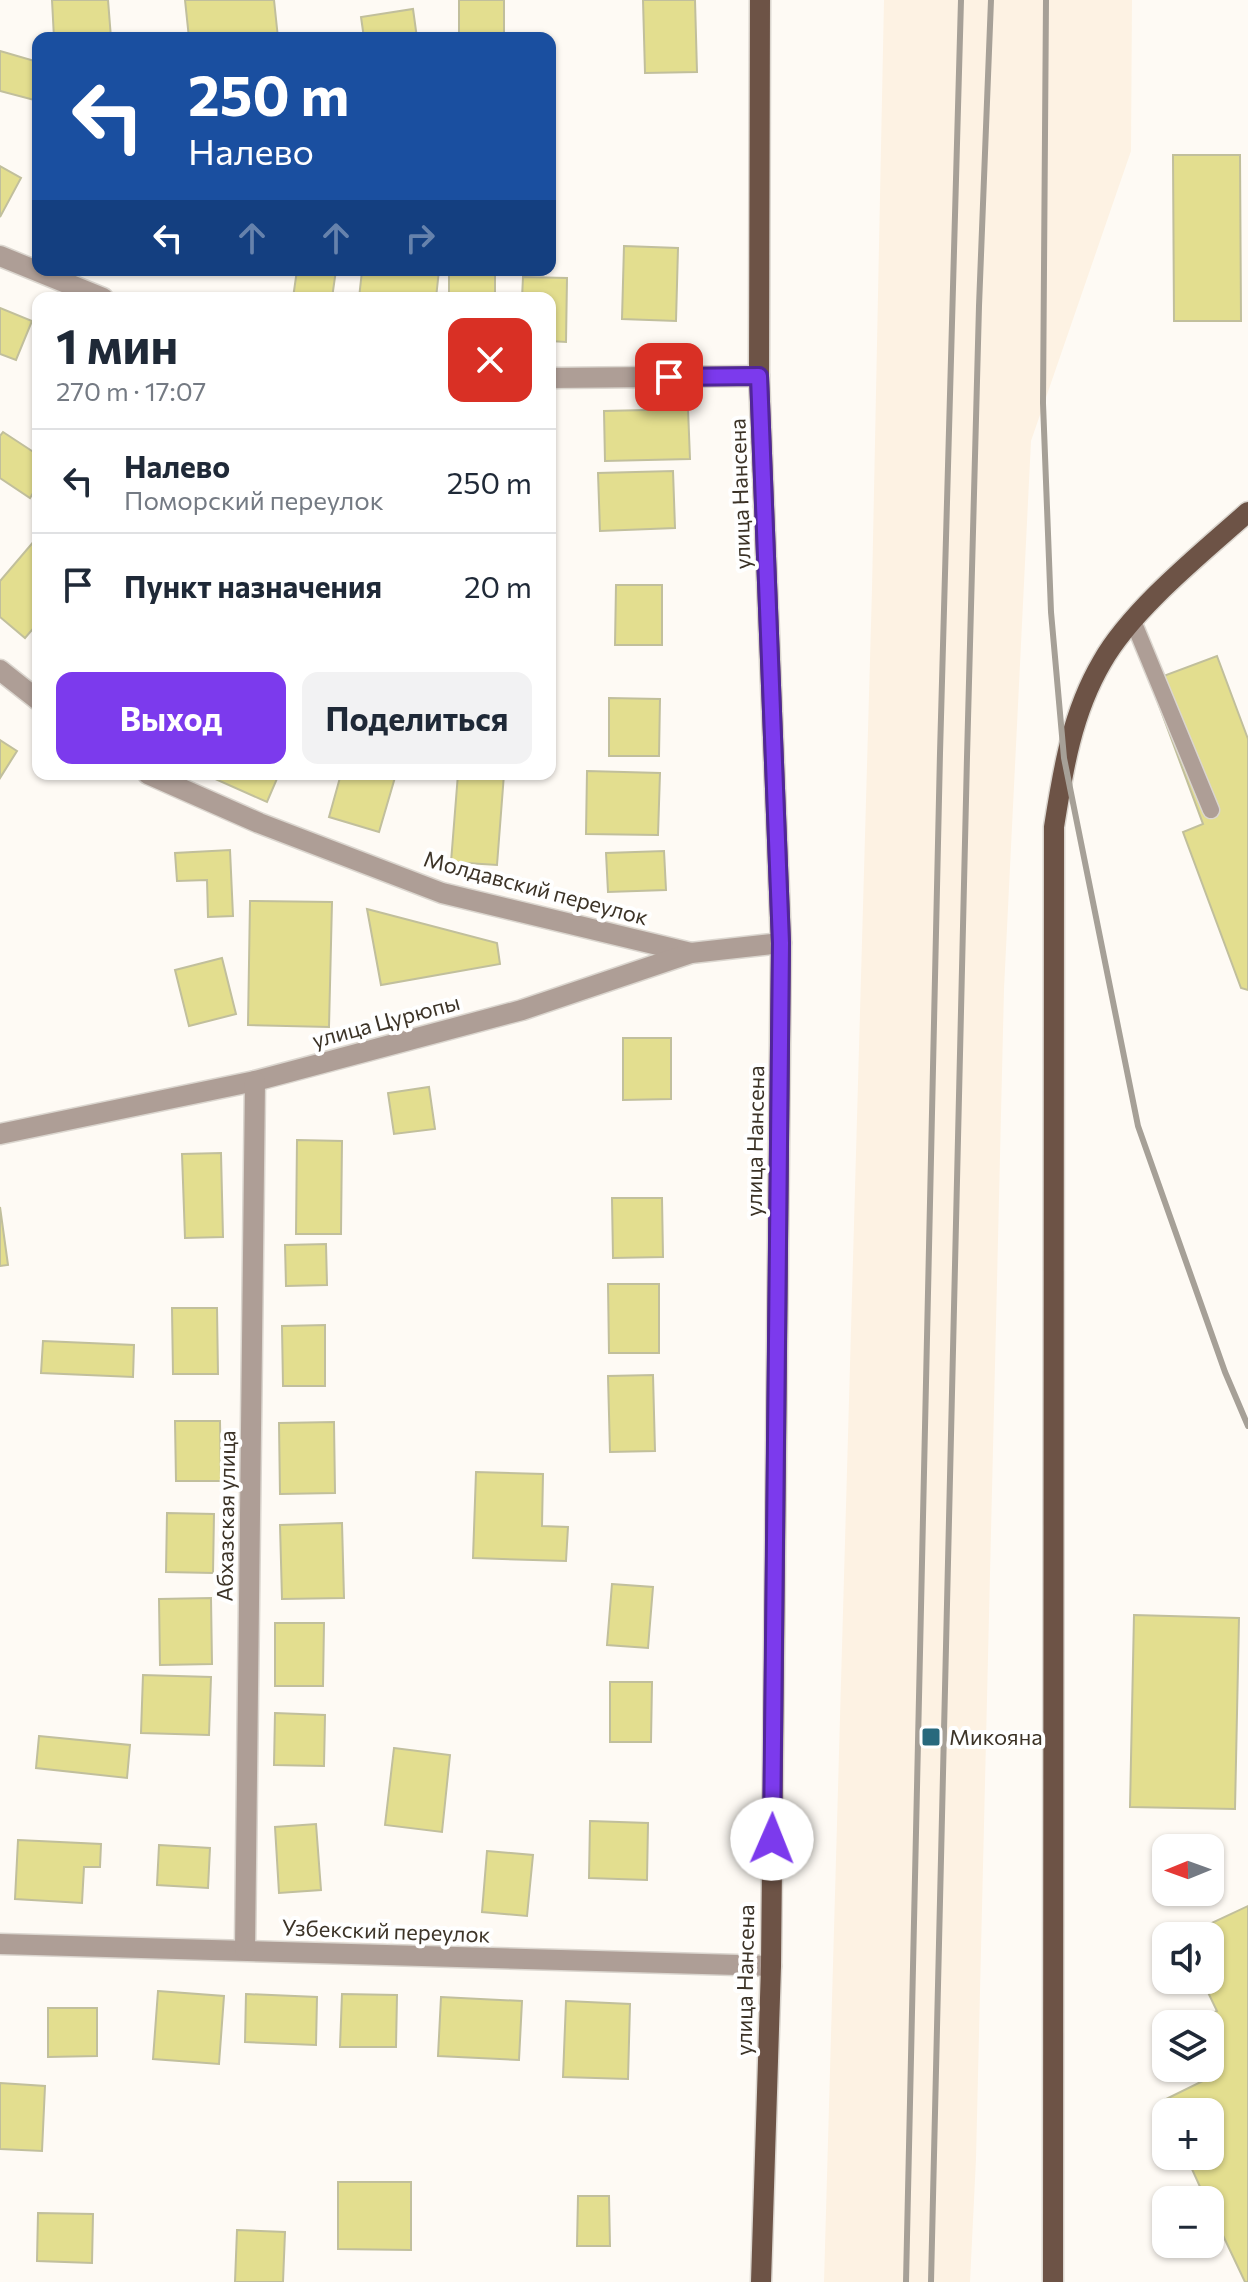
<!DOCTYPE html>
<html lang="ru">
<meta charset="utf-8">
<style>
:root{--surface:#fff;--page:#f2f2f3;--text:#1f2937;--muted:#747a83;--line:#e0e1e3;--accent:#7c3aed}
body{margin:0;font-family:Commissioner,sans-serif;background:var(--page);color:var(--text);height:100vh;display:flex;flex-direction:column;font-size:30px;white-space:nowrap}
*{box-sizing:border-box;margin:0}
p{font-size:26px;color:var(--muted)}
.icon{flex:none;width:44px;height:44px;fill:none;stroke:currentColor;stroke-width:2;stroke-linecap:round;stroke-linejoin:round}
.map{position:relative;flex:1;overflow:hidden}
.panel{position:absolute;left:32px;top:292px;width:524px;height:488px;display:flex;flex-direction:column;background:var(--surface);border-radius:16px;box-shadow:0 2px 6px #0004}
.panel>*{flex:none}
.banner{position:absolute;left:32px;top:32px;width:524px;height:244px;border-radius:16px;box-shadow:0 2px 6px #0004;background:#1a4fa0;color:#fff;overflow:hidden}
.needle{width:52px;rotate:269deg}
.buttons{position:absolute;left:1152px;top:1834px;display:grid;gap:16px}
.buttons a{display:grid;place-items:center;width:72px;height:72px;border-radius:16px;background:var(--surface);box-shadow:0 2px 6px #0004;font-size:40px}
.pin{position:absolute;display:grid;place-items:center;width:68px;height:68px;color:#fff;margin:-34px;border-radius:16px;box-shadow:0 4px 12px #0006}
.me{position:absolute;width:88px;margin:-44px;rotate:1deg;stroke-linejoin:round;filter:drop-shadow(0 0 6px #0008)}
.turn{display:flex;align-items:center;gap:28px;height:168px;padding:0 24px;font-size:36px}
.turn .icon{width:104px;height:104px;stroke-width:2.5}
.turn b{display:block;font-size:56px;line-height:68px}
.lanes{display:flex;align-items:center;height:76px;padding:0 24px;background:#0003;justify-content:center;gap:40px;direction:ltr}
.lanes .off{opacity:.35}
.round{display:grid;place-items:center;flex:none;width:84px;height:84px;border-radius:16px;background:var(--page)}
.overview{display:flex;align-items:center;justify-content:space-between;height:136px;padding:0 24px}
h1{font-size:48px;font-weight:700;line-height:60px}
.cta{display:flex;gap:16px;margin-top:auto;padding:16px 24px}
.cta a{flex:1;height:92px;border-radius:16px;background:var(--accent);color:#fff;font-size:32px;font-weight:700;line-height:92px;text-align:center}
.cta a+a{background:var(--page);color:var(--text)}
ul{padding:0;list-style:none}
li{display:flex;align-items:center;gap:24px;height:104px;padding:0 24px;border-top:2px solid var(--line)}
li div{flex:1}
li b{display:block;font-size:30px}
li em{font-style:normal}
.map>svg:first-child{display:block}
.built{fill:#fdf2e3}
.building{fill:#e3de8f;stroke:#c1bf9c;stroke-width:2}
.lines{fill:none;stroke-linecap:round;stroke-linejoin:round}
.service-casing{stroke:#dbd6cf;stroke-width:19}
.minor-casing{stroke:#dbd6cf;stroke-width:23}
.primary-casing{stroke:#dbd6cf;stroke-width:23}
.service{stroke:#ae9e96;stroke-width:16}
.minor{stroke:#ae9e96;stroke-width:20}
.primary{stroke:#6d5346;stroke-width:20}
.rail{stroke:#a6a097;stroke-width:6}
.route-casing{stroke:#51269a;stroke-width:20}
.route{stroke:#7c3aed;stroke-width:14}
.poi-dot{fill:#28697d;stroke:#fff;stroke-width:3}
.labels{text-anchor:middle;stroke-width:8;stroke-linejoin:round;paint-order:stroke}
.street-label{font-size:22px;fill:#3c3327;stroke:#fff}
.poi-label{font-size:22px;fill:#3c3327;stroke:#fff;text-anchor:start}
</style>
<div class="map">
<svg width="1248" height="2282" viewBox="0 0 1248 2282">
<rect width="100%" height="100%" fill="#fefaf4"/>
<path class="built" d="M 884,0 L 1132,0 L 1131,151 L 1031,441 L 1004,989 L 976,2159 L 970,2282 L 824,2282 L 872,589 Z"/>
<g class="building">
<path d="M 52,0 L 108,0 L 111,38 L 54,38 Z"/>
<path d="M 185,0 L 274,0 L 278,38 L 189,38 Z"/>
<rect x="459" y="0" width="45" height="38"/>
<path d="M 643,0 L 695,0 L 697,72 L 645,73 Z"/>
<path d="M 413,9 L 417,38 L 364,38 L 361,17 Z"/>
<path d="M 0,51 L 38,62 L 38,101 L 0,91 Z"/>
<path d="M 1173,155 L 1240,155 L 1241,321 L 1174,321 Z"/>
<path d="M 0,166 L 21,178 L 0,217 Z"/>
<path d="M 624,246 L 678,248 L 676,321 L 622,319 Z"/>
<path d="M 297,270 L 336,270 L 332,298 L 293,298 Z"/>
<path d="M 405,270 L 439,270 L 436,298 L 359,298 L 362,271 L 405,275 Z"/>
<path d="M 449,271 L 495,273 L 495,298 L 449,298 Z"/>
<path d="M 523,277 L 567,278 L 566,342 L 550,341 L 550,298 L 522,298 Z"/>
<path d="M 0,308 L 32,321 L 16,360 L 0,354 Z"/>
<path d="M 688,409 L 690,459 L 605,461 L 604,411 Z"/>
<path d="M 3,432 L 38,455 L 38,485 L 30,498 L 0,478 L 0,436 Z"/>
<path d="M 673,471 L 675,528 L 600,531 L 598,473 Z"/>
<path d="M 35,540 L 38,543 L 38,623 L 25,638 L 0,617 L 0,581 Z"/>
<path d="M 616,585 L 662,585 L 662,645 L 615,645 Z"/>
<path d="M 1217,656 L 1248,739 L 1248,990 L 1241,988 L 1183,832 L 1203,824 L 1150,681 Z"/>
<path d="M 609,698 L 660,699 L 659,756 L 609,756 Z"/>
<path d="M 0,740 L 17,751 L 0,778 Z"/>
<path d="M 587,771 L 660,773 L 658,835 L 586,834 Z"/>
<path d="M 215,774 L 279,774 L 267,802 L 213,778 Z"/>
<path d="M 341,774 L 396,774 L 379,832 L 329,817 Z"/>
<path d="M 458,774 L 504,774 L 497,865 L 451,862 Z"/>
<path d="M 230,850 L 233,916 L 208,917 L 207,880 L 177,881 L 175,853 Z"/>
<path d="M 664,851 L 666,890 L 608,892 L 606,853 Z"/>
<path d="M 250,901 L 332,902 L 329,1027 L 248,1025 Z"/>
<path d="M 367,909 L 497,943 L 500,964 L 381,985 Z"/>
<path d="M 222,958 L 236,1014 L 189,1026 L 175,970 Z"/>
<path d="M 623,1038 L 671,1038 L 671,1099 L 623,1100 Z"/>
<path d="M 429,1087 L 435,1129 L 394,1134 L 388,1093 Z"/>
<path d="M 297,1140 L 342,1141 L 341,1234 L 296,1234 Z"/>
<path d="M 221,1153 L 223,1237 L 185,1238 L 182,1154 Z"/>
<path d="M 612,1198 L 662,1198 L 663,1257 L 613,1258 Z"/>
<path d="M 0,1207 L 8,1265 L 0,1266 Z"/>
<path d="M 326,1244 L 327,1285 L 286,1286 L 285,1245 Z"/>
<path d="M 608,1284 L 659,1284 L 659,1353 L 609,1353 Z"/>
<path d="M 172,1308 L 217,1308 L 218,1374 L 173,1374 Z"/>
<path d="M 325,1325 L 325,1386 L 283,1386 L 282,1326 Z"/>
<path d="M 43,1341 L 134,1345 L 133,1377 L 41,1373 Z"/>
<path d="M 653,1375 L 655,1451 L 610,1452 L 608,1376 Z"/>
<path d="M 175,1421 L 220,1421 L 221,1481 L 176,1481 Z"/>
<path d="M 334,1422 L 335,1493 L 280,1494 L 279,1423 Z"/>
<path d="M 476,1472 L 543,1474 L 542,1526 L 568,1527 L 566,1561 L 473,1558 Z"/>
<path d="M 167,1513 L 214,1514 L 213,1573 L 166,1572 Z"/>
<path d="M 342,1523 L 344,1598 L 282,1599 L 280,1525 Z"/>
<path d="M 612,1584 L 653,1587 L 648,1648 L 607,1645 Z"/>
<path d="M 211,1598 L 212,1664 L 160,1665 L 159,1599 Z"/>
<path d="M 1134,1615 L 1239,1618 L 1235,1809 L 1130,1807 Z"/>
<path d="M 275,1623 L 324,1623 L 323,1686 L 275,1686 Z"/>
<path d="M 143,1675 L 211,1677 L 209,1735 L 141,1733 Z"/>
<path d="M 610,1682 L 652,1682 L 651,1742 L 610,1742 Z"/>
<path d="M 275,1713 L 325,1715 L 324,1766 L 274,1765 Z"/>
<path d="M 39,1736 L 130,1745 L 127,1778 L 36,1768 Z"/>
<path d="M 394,1748 L 450,1755 L 442,1832 L 385,1825 Z"/>
<path d="M 590,1821 L 648,1823 L 647,1880 L 589,1878 Z"/>
<path d="M 316,1824 L 321,1890 L 279,1893 L 275,1827 Z"/>
<path d="M 18,1840 L 101,1844 L 100,1867 L 84,1867 L 82,1903 L 15,1899 Z"/>
<path d="M 159,1845 L 210,1848 L 208,1888 L 157,1885 Z"/>
<path d="M 487,1851 L 533,1855 L 527,1916 L 482,1912 Z"/>
<path d="M 1248,1906 L 1248,2282 L 1245,2282 L 1210,2208 L 1210,2200 L 1206,2200 L 1186,2156 L 1210,2156 L 1210,2112 L 1166,2112 L 1166,2115 L 1160,2102 L 1211,2077 L 1207,2068 L 1210,2068 L 1210,2024 L 1190,2024 L 1217,2011 L 1202,1980 L 1210,1980 L 1210,1936 L 1184,1936 Z"/>
<path d="M 158,1991 L 224,1996 L 219,2064 L 153,2059 Z"/>
<path d="M 246,1994 L 317,1997 L 316,2045 L 245,2042 Z"/>
<path d="M 342,1994 L 397,1995 L 396,2047 L 340,2047 Z"/>
<path d="M 441,1997 L 522,2001 L 519,2060 L 438,2056 Z"/>
<path d="M 566,2001 L 630,2004 L 628,2079 L 563,2077 Z"/>
<path d="M 48,2008 L 97,2008 L 97,2056 L 48,2057 Z"/>
<path d="M 0,2083 L 45,2086 L 42,2151 L 0,2149 Z"/>
<path d="M 338,2182 L 411,2182 L 411,2250 L 338,2249 Z"/>
<path d="M 578,2196 L 609,2196 L 610,2246 L 577,2246 Z"/>
<path d="M 38,2213 L 93,2214 L 92,2263 L 37,2261 Z"/>
<path d="M 237,2230 L 285,2232 L 283,2282 L 235,2282 Z"/>
</g>
<g class="lines">
<defs>
<path id="service" d="M 1133,621 L 1211,810"/>
<g id="minor">
<path d="M 0,256 L 103,298"/>
<path d="M 550,378 L 759,376"/>
<path d="M 0,670 L 38,700"/>
<path d="M 148,774 L 259,823 L 442,893 L 691,953"/>
<path d="M 0,1134 L 255,1081 L 522,1010 L 691,953 L 781,943"/>
<path d="M 0,1944 L 771,1966"/>
<path d="M 245,1950 L 255,1081"/>
</g>
<g id="primary">
<path d="M 760,0 L 759,376 L 781,943 L 771,1966 L 761,2282"/>
<path d="M 1053,2282 L 1054,827 C 1063,770 1072,713 1102,662 C 1132,609 1202,553 1248,512"/>
</g>
</defs>
<use href="#service" class="service-casing"/>
<use href="#minor" class="minor-casing"/>
<use href="#primary" class="primary-casing"/>
<use href="#service" class="service"/>
<use href="#minor" class="minor"/>
<use href="#primary" class="primary"/>
<g class="rail">
<path d="M 1046,0 L 1043,403 L 1051,612 L 1064,758 L 1138,1126 L 1225,1372 L 1248,1426"/>
<path d="M 906,2282 L 940,753 L 961,0"/>
<path d="M 931,2282 L 967,757 L 979,306 L 991,0"/>
</g>
</g>
<g class="lines">
<defs>
<path id="route" d="M 669,377 L 759,376 L 781,943 L 772,1839"/>
</defs>
<use href="#route" class="route-casing"/>
<use href="#route" class="route"/>
</g>
<rect class="poi-dot" x="921" y="1727" width="20" height="20" rx="4"/>
<g class="labels">
<g class="street-label">
<text transform="translate(740 494) rotate(-92)" y="8">улица Нансена</text>
<text transform="translate(536 888) rotate(15)" y="8">Молдавский переулок</text>
<text transform="translate(386 1021) rotate(-15)" y="8">улица Цурюпы</text>
<text transform="translate(755 1141) rotate(-89)" y="8">улица Нансена</text>
<text transform="translate(226 1516) rotate(-89)" y="8">Абхазская улица</text>
<text transform="translate(386 1931) rotate(2)" y="8">Узбекский переулок</text>
<text transform="translate(745 1980) rotate(-89)" y="8">улица Нансена</text>
</g>
<g class="poi-label">
<text x="949" y="1745">Микояна</text>
</g>
</g>
</svg>
<div class="buttons">
<a><svg class="needle" viewBox="-14 -14 28 28"><path d="M0-13l5 13h-10z" fill="#e53935"/><path d="M0 13l5-13h-10z" fill="#747a83"/></svg></a>
<a><svg class="icon" aria-label="sound" viewBox="0 0 24 24"><path d="M4 9h4l5-4v14l-5-4H4zM17 9q2 3 0 6"/></svg></a>
<a><svg class="icon" aria-label="layers" viewBox="0 0 24 24"><path d="M12 4l9 5-9 5-9-5zM3 14l9 5 9-5"/></svg></a>
<a>+</a>
<a>−</a>
</div>
<div class="pin" style="left:669px;top:377px;background:#d93025"><svg class="icon" aria-label="arrive" viewBox="0 0 24 24"><path d="M6 21V4h12l-3 4 3 4H6"/></svg></div>
<svg class="me" style="left:772px;top:1839px" viewBox="-20 -20 40 40"><circle r="19" fill="#fff"/><path d="M0-13L10 11 0 6-10 11z" fill="#7c3aed"/></svg>
<div class="banner">
<div class="turn"><svg class="icon" aria-label="left" viewBox="0 0 24 24"><path d="M17 20v-9H6M10 6l-5 5 5 5"/></svg><div><b>250 m</b>Налево</div></div>
<div class="lanes"><svg class="icon" aria-label="left" viewBox="0 0 24 24"><path d="M17 20v-9H6M10 6l-5 5 5 5"/></svg><svg class="icon off" aria-label="ahead" viewBox="0 0 24 24"><path d="M12 20V5M6 11l6-6 6 6"/></svg><svg class="icon off" aria-label="ahead" viewBox="0 0 24 24"><path d="M12 20V5M6 11l6-6 6 6"/></svg><svg class="icon off" aria-label="right" viewBox="0 0 24 24"><path d="M7 20v-9h11M14 6l5 5-5 5"/></svg></div>
</div>
<section class="panel">
<div class="overview"><div><h1>1 мин</h1><p>270 m · 17:07</p></div><a class="round" style="background:#d93025;color:#fff"><svg class="icon" aria-label="close" viewBox="0 0 24 24"><path d="M6 6l12 12M18 6L6 18"/></svg></a></div>
<ul>
<li><svg class="icon" aria-label="left" viewBox="0 0 24 24"><path d="M17 20v-9H6M10 6l-5 5 5 5"/></svg><div><b>Налево</b><p>Поморский переулок</p></div><em>250 m</em></li>
<li><svg class="icon" aria-label="arrive" viewBox="0 0 24 24"><path d="M6 21V4h12l-3 4 3 4H6"/></svg><div><b>Пункт назначения</b></div><em>20 m</em></li>
</ul>
<div class="cta"><a>Выход</a><a>Поделиться</a></div>
</section>
</div>
